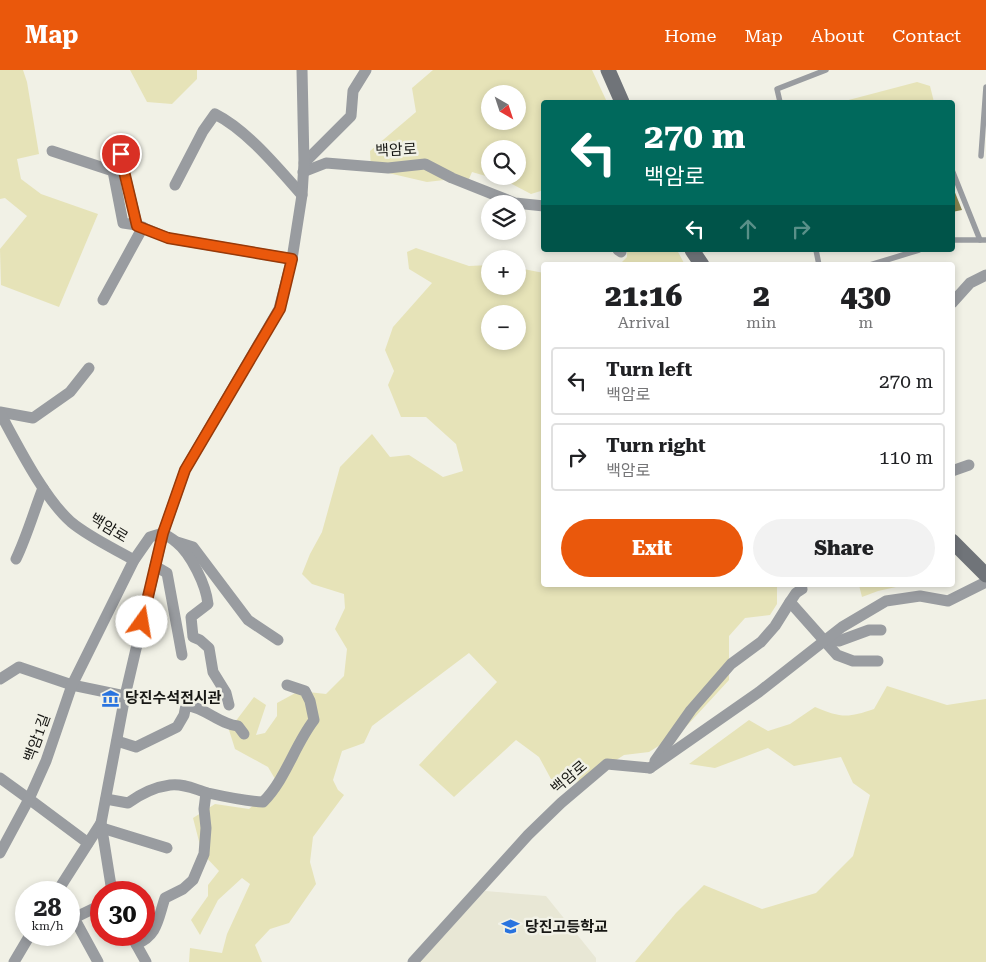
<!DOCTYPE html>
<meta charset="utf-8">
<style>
:root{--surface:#fff;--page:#f2f2f2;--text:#202124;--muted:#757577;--line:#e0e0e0;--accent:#ea580c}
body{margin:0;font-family:"Roboto Serif","Noto Sans KR",serif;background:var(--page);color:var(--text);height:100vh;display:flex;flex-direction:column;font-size:19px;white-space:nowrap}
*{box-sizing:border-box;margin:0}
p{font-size:16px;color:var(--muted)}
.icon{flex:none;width:28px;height:28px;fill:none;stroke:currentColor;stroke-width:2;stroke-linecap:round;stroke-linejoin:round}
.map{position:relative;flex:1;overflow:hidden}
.side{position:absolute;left:541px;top:192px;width:414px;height:325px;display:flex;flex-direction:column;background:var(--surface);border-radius:5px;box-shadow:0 2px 8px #0003}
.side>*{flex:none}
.banner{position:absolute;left:541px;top:30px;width:414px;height:152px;border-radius:5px;box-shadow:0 2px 8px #0003;background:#00695c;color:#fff;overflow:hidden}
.needle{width:32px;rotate:141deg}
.controls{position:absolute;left:481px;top:15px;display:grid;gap:10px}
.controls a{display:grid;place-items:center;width:45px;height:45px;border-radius:50%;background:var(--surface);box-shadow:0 2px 8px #0003;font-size:25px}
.speed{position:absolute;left:15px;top:811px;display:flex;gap:10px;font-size:25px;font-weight:700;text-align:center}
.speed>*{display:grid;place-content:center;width:65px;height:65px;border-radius:50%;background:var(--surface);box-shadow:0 2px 8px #0003;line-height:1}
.speed small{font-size:12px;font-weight:400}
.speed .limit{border:8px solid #d22;background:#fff;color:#111}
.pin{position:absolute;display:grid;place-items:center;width:42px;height:42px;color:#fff;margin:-21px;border:2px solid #fff;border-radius:50%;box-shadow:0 1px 5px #0007}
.me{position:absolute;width:55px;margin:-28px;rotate:13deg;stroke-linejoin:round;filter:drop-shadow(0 0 4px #0008)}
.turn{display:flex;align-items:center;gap:18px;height:105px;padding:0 20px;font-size:22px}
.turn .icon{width:65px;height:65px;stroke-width:2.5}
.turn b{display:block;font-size:35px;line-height:42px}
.lanes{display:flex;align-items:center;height:48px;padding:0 20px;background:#0003;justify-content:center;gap:25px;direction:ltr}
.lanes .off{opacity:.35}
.eta{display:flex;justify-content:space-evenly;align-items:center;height:85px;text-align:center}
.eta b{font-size:30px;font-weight:800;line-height:35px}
.action{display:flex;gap:10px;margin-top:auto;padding:10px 20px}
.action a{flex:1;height:58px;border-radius:30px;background:var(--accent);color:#fff;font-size:20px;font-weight:800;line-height:58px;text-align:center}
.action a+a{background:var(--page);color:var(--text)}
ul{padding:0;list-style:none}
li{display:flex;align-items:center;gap:15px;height:68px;margin:0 10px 8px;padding:0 10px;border:2px solid var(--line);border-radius:5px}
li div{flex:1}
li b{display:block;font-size:19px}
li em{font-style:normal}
header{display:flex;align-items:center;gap:30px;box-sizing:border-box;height:70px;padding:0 25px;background:var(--accent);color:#fff}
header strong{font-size:24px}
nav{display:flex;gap:28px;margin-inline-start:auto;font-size:18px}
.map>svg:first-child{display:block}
.built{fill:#e8e7d5}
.green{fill:#e6e3b8;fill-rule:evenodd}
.building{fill:#88834f}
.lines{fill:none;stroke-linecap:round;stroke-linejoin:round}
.lane{stroke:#999ca0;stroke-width:5.5}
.street{stroke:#999ca0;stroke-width:11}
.secondary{stroke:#707479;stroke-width:15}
.route-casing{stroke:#983908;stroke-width:12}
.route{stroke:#ea580c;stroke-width:9}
.labels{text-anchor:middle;stroke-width:5;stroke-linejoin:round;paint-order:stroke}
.street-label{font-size:15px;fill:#171714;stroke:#f1f1e6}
.poi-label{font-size:15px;font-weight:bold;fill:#171714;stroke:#f1f1e6;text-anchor:start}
</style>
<header>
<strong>Map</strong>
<nav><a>Home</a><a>Map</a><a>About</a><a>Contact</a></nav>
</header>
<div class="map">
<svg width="986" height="892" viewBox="0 0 986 892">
<rect width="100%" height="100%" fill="#f1f1e6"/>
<path class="built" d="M 485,821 L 546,826 L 596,888 L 596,892 L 418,892 Z"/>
<g class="green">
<path d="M 0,0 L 23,0 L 27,12 L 39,84 L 17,89 L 21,109 L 41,124 L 98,144 L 59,237 L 1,215 L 0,179 L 27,146 L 5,128 L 0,129 Z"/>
<path d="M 130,0 L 197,0 L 197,9 L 172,34 L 147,32 Z"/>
<path d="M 433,0 L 592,0 L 607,32 L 544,32 L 544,120 L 531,124 L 510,113 L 472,102 L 466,116 L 444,110 L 427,112 L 371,99 L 370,81 L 416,42 L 412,18 ZM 490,24 L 518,24 L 518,51 L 490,51 ZM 490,79 L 518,79 L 518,106 L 490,106 Z"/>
<path d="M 917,12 L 930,16 L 934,32 L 841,32 Z"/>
<path d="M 416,178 L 469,196 L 490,195 L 490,216 L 518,216 L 518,198 L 544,203 L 544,515 L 777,515 L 777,534 L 770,545 L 745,548 L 729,566 L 729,610 L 682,661 L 649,682 L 624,685 L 581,713 L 551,709 L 539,687 L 516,670 L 454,727 L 419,695 L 497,612 L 469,583 L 372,656 L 364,673 L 342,681 L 333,710 L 338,720 L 344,725 L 313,767 L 310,792 L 316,814 L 289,853 L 270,859 L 255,875 L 262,892 L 189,892 L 190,878 L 222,883 L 227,864 L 250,814 L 242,808 L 218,830 L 200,865 L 191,850 L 208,826 L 208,815 L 219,801 L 202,783 L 193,748 L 215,734 L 249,739 L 278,714 L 268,697 L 235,679 L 229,660 L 254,627 L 266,635 L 256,665 L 265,663 L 277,646 L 277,633 L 299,621 L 326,624 L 344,606 L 347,579 L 335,559 L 345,538 L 344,524 L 312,514 L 302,504 L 310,484 L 322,462 L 340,397 L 372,364 L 390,387 L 409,385 L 443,407 L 463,401 L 456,374 L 426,347 L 401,347 L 388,315 L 394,301 L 385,280 L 393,257 L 432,213 L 409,199 L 407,182 ZM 490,244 L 518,244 L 518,271 L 490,271 Z"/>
<path d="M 627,180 L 677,180 L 685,195 L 619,195 L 627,187 Z"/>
<path d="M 859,515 L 905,515 L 878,521 L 862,527 Z"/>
<path d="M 887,616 L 947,635 L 986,629 L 986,892 L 635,892 L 676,843 L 704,815 L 762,839 L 816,823 L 853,786 L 870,725 L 853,713 L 841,687 L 794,696 L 768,678 L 715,698 L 689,694 L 749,650 L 768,661 L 790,654 L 815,637 C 841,648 848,648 874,639 Z"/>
</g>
<path class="building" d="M 952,115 L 962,140 L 952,142 Z"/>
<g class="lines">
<g class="lane">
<path d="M 780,32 L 777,19 L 826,0"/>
<path d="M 981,86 L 986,17"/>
<path d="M 952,100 L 980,170"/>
<path d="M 952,170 L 986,170"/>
<path d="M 816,180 L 819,195"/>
<path d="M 870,195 L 919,180"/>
</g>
<g class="street">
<path d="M 52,81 L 113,101 L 123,153 L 137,155"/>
<path d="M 121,84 L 123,97 L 137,155 L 168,168 L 292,189"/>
<path d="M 304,93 L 351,46 L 353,21 L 366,0"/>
<path d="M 303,102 L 326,93 L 388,98 L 425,94 L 452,108 L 515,133 L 544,136"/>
<path d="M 175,115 L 203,61 L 215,44 C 247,60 278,98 302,125"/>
<path d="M 618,180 L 621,182"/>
<path d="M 103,230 L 143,157"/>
<path d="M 952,233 L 970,213 L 986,205"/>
<path d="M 0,342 L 33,348 L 70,322 L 89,298"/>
<path d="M 0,343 C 18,376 44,428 71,452 C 89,467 113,478 134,490"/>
<path d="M 952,401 L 969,395"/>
<path d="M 177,472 L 193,477 L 248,550 L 278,570"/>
<path d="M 16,489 C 27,466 34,441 43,418"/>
<path d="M 155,496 L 167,503 L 182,585"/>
<path d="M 801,515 L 802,519 L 796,523 L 790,532 L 837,585 L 853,591 L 878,591"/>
<path d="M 825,570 L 839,571 L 869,560 L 881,560"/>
<path d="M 0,609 L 19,597 L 72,615 L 125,626"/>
<path d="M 117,671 L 136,677 L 177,657 L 184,645 L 186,635 C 206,638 219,654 238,656 L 244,664"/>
<path d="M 655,691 L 691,640 L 731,594 L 761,572 L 775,556 L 790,532"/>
<path d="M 650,698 L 759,622 L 842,557 L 886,531 L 920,526 L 948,531 L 986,512"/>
<path d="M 0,708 L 29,729 L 0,783"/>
<path d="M 106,729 L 128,733 C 139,725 155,717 170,715 C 184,713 196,720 208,723 C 226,727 244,731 263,732 C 286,709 294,676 314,650 L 310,631 L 305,621 L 287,615"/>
<path d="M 102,758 L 167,778"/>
<path d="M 88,773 L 29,729 L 46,691 L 72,615 L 134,490 L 150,467 L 163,463 C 167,466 172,468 176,472 C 191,484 206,515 208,534 L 191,547 L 193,567 L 200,570 L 209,578 L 213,602 L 226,623 L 229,635"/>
<path d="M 57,822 L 101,753"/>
<path d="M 112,822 L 101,753 L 125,626 L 163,463 L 185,400 L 279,239 L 292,189 L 302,125 L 304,93 L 302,0"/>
<path d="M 131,865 L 146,892"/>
<path d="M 136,874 C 158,866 158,848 165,828 L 183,819 L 193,810 L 204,784 L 206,758 L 204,739 L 206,723"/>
<path d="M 14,892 L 30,865"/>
<path d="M 98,892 L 74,848 L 101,835"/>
<path d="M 413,892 L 528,765 L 561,733 L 607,694 L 650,698"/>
</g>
<g class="secondary">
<path d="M 608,0 L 622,32"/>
<path d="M 692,180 L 702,195"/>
<path d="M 952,471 L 986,505"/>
</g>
</g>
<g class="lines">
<defs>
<path id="route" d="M 121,84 L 123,97 L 137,156 L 168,168 L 292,189 L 280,239 L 185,400 L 163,463 L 142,552"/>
</defs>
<use href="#route" class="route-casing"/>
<use href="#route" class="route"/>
</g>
<defs>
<symbol id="museum-bare" viewBox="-9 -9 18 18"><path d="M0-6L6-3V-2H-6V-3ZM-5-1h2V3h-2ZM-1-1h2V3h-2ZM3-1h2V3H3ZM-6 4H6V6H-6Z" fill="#2873df" stroke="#f1f1e6" stroke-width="2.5" paint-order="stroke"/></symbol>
<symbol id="school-bare" viewBox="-9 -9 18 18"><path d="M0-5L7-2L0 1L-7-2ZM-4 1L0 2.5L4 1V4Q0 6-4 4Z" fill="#2873df" stroke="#f1f1e6" stroke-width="2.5" paint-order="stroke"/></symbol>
</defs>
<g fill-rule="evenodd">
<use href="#museum-bare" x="98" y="616" width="25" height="25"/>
<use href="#school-bare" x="498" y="844" width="25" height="25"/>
</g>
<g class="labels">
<g class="street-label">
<text transform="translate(396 80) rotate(-3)" y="5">백암로</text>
<text transform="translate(109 458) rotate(31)" y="5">백암로</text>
<text transform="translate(37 668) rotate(-70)" y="5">백암1길</text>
<text transform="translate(569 707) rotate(-40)" y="5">백암로</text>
</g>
<g class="poi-label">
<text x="125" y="633">당진수석전시관</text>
<text x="525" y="862">당진고등학교</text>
</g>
</g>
</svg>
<div class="controls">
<a><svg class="needle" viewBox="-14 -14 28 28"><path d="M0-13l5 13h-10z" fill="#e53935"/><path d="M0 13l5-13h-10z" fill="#757577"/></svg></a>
<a><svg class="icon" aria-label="search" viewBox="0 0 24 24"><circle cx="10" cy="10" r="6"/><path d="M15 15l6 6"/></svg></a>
<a><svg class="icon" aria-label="layers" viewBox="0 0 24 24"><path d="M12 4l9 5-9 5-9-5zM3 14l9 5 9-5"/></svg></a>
<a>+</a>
<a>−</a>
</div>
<div class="speed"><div>28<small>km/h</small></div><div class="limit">30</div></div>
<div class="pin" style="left:121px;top:84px;background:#d93025"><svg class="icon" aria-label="arrive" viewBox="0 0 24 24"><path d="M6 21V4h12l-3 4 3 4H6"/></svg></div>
<svg class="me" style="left:142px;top:552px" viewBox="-20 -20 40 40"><circle r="19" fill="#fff"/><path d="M0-13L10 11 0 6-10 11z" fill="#ea580c"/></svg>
<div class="banner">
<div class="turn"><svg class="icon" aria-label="left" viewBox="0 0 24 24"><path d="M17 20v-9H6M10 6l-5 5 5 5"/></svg><div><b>270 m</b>백암로</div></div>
<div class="lanes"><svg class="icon" aria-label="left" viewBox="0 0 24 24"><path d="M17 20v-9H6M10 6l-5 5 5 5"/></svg><svg class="icon off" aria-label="ahead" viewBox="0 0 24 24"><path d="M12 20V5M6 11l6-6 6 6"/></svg><svg class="icon off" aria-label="right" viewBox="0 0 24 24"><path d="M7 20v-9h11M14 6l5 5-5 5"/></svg></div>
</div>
<section class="side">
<div class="eta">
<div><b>21:16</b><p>Arrival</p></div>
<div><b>2</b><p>min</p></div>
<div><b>430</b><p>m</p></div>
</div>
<ul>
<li><svg class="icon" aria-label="left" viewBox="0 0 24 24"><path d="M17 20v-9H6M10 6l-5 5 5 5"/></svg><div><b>Turn left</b><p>백암로</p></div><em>270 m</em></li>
<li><svg class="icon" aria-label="right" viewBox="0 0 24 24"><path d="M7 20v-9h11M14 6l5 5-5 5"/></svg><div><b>Turn right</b><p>백암로</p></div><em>110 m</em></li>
</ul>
<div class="action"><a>Exit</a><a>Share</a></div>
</section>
</div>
